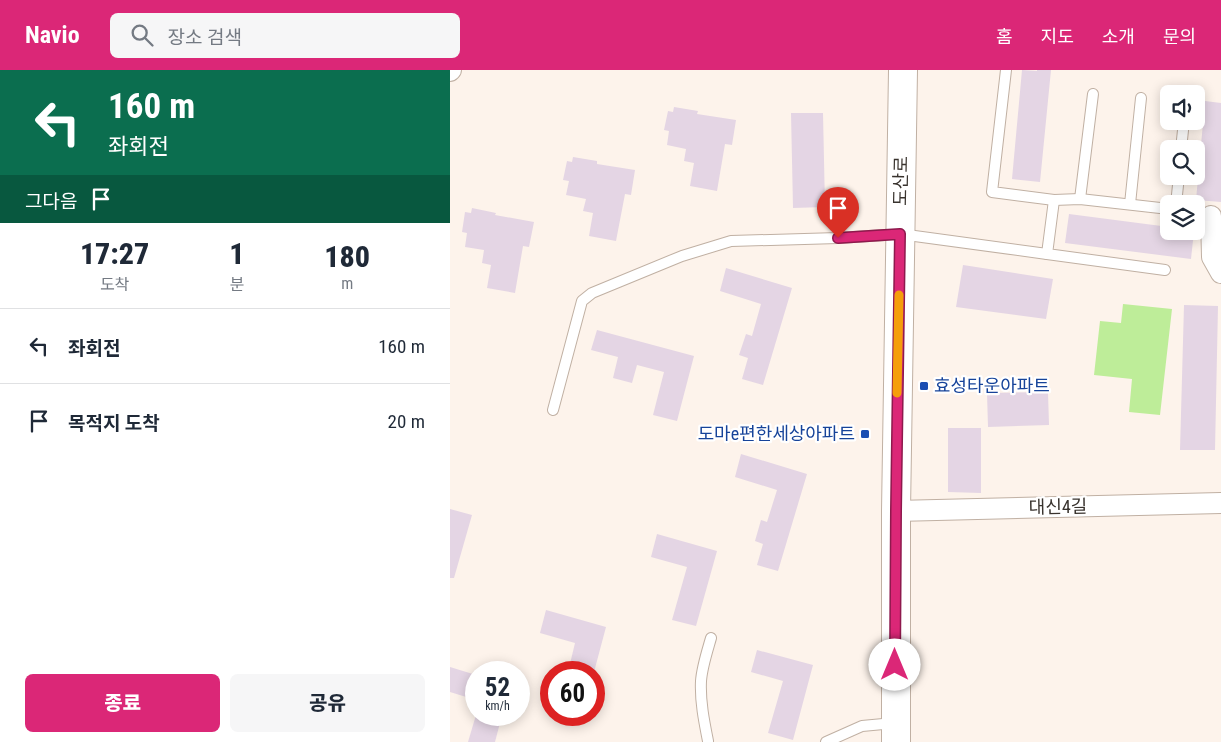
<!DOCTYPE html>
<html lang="ko">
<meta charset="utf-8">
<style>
:root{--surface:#fff;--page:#f6f6f7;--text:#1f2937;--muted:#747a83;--line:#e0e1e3;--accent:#db2777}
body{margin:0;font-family:"Roboto Condensed","Noto Sans KR",sans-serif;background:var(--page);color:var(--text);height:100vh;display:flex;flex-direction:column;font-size:19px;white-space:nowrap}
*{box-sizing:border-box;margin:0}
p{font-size:16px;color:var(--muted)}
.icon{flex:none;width:28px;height:28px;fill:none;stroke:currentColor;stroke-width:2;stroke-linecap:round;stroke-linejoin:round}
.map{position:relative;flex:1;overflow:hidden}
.panel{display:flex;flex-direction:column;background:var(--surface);width:450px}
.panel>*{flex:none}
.banner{background:#0b6e4f;color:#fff;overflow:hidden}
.fabs{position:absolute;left:710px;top:15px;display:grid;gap:10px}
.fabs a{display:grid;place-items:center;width:45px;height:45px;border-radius:8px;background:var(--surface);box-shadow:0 2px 12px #0003;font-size:25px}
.speed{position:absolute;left:15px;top:591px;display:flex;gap:10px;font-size:25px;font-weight:700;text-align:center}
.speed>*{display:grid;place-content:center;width:65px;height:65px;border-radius:50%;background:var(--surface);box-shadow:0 2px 12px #0003;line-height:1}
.speed small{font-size:12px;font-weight:400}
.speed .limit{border:8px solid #d22;background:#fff;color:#111}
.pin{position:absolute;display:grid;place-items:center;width:42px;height:42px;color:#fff;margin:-51px -21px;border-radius:50% 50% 50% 0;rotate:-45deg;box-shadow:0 0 5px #0007}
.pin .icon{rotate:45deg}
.me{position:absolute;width:55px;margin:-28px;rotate:0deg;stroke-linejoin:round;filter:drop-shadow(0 0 4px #0008)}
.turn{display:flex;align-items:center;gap:18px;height:105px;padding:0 25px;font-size:22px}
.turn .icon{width:65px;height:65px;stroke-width:2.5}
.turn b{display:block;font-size:35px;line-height:42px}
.then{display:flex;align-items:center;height:48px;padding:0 25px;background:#0003;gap:10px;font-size:19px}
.eta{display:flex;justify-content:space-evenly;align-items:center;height:85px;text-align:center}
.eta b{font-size:30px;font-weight:800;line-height:35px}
.primary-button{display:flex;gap:10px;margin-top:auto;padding:10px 25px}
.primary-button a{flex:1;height:58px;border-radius:8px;background:var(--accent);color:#fff;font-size:20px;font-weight:800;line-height:58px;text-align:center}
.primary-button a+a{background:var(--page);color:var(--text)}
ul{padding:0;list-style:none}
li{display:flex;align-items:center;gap:15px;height:75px;padding:0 25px;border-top:1px solid var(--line)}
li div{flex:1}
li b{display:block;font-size:19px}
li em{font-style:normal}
header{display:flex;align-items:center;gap:30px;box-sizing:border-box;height:70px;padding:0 25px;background:var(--accent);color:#fff}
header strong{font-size:24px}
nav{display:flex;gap:28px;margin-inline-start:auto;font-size:18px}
.search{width:350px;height:45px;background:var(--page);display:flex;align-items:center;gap:12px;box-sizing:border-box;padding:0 18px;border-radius:8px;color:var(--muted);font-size:19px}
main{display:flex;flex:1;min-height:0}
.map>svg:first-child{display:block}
.green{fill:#beed99}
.building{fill:#e4d5e4}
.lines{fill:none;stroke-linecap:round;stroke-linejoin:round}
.service-casing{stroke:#c0b0a3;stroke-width:12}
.minor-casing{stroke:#c0b0a3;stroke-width:22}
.primary-casing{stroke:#c0b0a3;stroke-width:30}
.service{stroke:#fff;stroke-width:10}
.minor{stroke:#fff;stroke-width:20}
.primary{stroke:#fff;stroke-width:28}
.route-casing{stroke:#8e194d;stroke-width:12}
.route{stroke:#db2777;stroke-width:9}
.slow{stroke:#f59e0b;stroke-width:9}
.transit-dot{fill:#1a4fb4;stroke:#fff;stroke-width:2}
.labels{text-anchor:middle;stroke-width:4.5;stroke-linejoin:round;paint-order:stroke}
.street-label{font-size:18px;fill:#39332e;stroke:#fff}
.transit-label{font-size:18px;fill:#164399;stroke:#fff;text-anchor:start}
</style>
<header>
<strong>Navio</strong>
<div class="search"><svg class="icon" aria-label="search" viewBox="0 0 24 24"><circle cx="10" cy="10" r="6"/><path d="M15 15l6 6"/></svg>장소 검색</div>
<nav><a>홈</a><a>지도</a><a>소개</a><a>문의</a></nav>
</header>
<main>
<section class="panel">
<div class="banner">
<div class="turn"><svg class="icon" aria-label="left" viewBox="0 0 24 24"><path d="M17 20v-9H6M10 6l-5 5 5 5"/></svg><div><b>160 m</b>좌회전</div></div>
<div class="then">그다음<svg class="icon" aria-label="arrive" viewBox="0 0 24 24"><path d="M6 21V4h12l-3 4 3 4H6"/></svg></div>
</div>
<div class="eta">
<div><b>17:27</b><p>도착</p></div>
<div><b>1</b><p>분</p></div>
<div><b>180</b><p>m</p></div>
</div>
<ul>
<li><svg class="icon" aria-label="left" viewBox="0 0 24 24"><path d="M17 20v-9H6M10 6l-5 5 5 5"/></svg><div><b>좌회전</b></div><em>160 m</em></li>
<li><svg class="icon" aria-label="arrive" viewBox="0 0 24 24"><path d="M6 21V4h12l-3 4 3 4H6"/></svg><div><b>목적지 도착</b></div><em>20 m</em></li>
</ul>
<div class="primary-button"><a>종료</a><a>공유</a></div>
</section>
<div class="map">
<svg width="771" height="672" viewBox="0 0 771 672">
<rect width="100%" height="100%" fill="#fdf3eb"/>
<path class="green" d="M 673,234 L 722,239 L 710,345 L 679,342 L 682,309 L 644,305 L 650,251 L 671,253 Z"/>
<g class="building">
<path d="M 572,0 L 587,1 L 587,0 L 601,0 L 590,112 L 562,109 Z"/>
<path d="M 755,31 L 771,33 L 771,132 L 746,130 Z"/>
<path d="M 224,37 L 248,41 L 247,44 L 286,50 L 282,75 L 275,74 L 267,121 L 240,116 L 244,93 L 234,91 L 236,79 L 217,75 L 219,61 L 214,60 L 218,41 L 223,42 Z"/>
<path d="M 341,43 L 373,43 L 375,137 L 343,138 Z"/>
<path d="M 123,87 L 147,91 L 147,94 L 185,100 L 181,125 L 175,124 L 166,171 L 139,166 L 143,143 L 133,141 L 136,129 L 116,125 L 119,111 L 113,110 L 117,91 L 122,92 Z"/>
<path d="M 22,138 L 46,143 L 45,145 L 84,152 L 79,177 L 73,176 L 65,223 L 37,218 L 41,195 L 32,193 L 34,180 L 15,177 L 17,163 L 12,162 L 15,142 L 21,143 Z"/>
<path d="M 619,144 L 719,157 L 719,161 L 744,161 L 741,189 L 615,173 Z"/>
<path d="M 513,195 L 603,209 L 596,249 L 506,237 Z"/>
<path d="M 276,198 L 342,218 L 313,315 L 292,309 L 298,288 L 289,285 L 296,264 L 302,266 L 311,234 L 270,221 Z"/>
<path d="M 734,235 L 768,236 L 765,380 L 730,380 Z"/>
<path d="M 147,260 L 244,286 L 227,351 L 203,345 L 214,302 L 187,295 L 182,313 L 163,308 L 168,287 L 141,280 Z"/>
<path d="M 598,322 L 599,355 L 538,357 L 537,323 Z"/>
<path d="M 498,358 L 531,358 L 531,423 L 498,422 Z"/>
<path d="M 291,384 L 357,404 L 328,501 L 307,495 L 313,474 L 305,471 L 311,450 L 317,452 L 327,420 L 285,407 Z"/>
<path d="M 0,439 L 22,445 L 4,508 L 0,508 Z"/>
<path d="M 207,464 L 267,481 L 246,556 L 222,550 L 237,497 L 201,487 Z"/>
<path d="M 96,540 L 156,557 L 144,602 L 118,602 L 125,573 L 90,563 Z"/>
<path d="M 307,580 L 363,595 L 343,670 L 318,663 L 333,611 L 301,602 Z"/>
<path d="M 0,597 L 26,605 L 26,630 L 0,622 Z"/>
<path d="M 26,645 L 52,645 L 45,672 L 18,672 Z"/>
</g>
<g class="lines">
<defs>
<g id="service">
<path d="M 556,0 L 542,122 L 604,130 L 630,129 L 719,139"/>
<path d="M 731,79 L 734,51"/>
<path d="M 630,129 L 643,24"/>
<path d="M 604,130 L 597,184 L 715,200"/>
<path d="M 680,134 L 691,28"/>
<path d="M 726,134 L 729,106"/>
<path d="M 746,144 L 765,146"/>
<path d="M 103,340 L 132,231 L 142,223 L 232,186 L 281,171 L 388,168 L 450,164 L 597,184"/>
<path d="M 258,671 C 254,651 250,631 251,611 C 252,597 257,582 261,568"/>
<path d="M 376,672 L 412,656 L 444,653"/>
</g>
<g id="minor">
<path d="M 0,1 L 1,0"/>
<path d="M 761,146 L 762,187 L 771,203"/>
<path d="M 446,441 L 771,433"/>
</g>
<path id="primary" d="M 446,672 L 446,441 L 453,0"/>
</defs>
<use href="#service" class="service-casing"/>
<use href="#minor" class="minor-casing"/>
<use href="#primary" class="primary-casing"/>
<use href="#service" class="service"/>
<use href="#minor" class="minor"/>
<use href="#primary" class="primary"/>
</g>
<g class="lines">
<defs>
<path id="route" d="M 388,168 L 450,164 L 446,441 L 445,595"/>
</defs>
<use href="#route" class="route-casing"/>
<use href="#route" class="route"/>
<path class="slow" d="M 447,323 L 449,225"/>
</g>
<g class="transit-dot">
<rect x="469" y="311" width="10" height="10" rx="2.5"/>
<rect x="410" y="359" width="10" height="10" rx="2.5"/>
</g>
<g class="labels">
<g class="street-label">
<text transform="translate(451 111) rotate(-89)" y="6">도산로</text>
<text transform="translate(608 437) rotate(-1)" y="6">대신4길</text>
</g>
<g class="transit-label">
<text x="484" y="322">효성타운아파트</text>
<text x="405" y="370" text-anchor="end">도마e편한세상아파트</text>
</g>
</g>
</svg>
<div class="fabs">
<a><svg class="icon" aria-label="sound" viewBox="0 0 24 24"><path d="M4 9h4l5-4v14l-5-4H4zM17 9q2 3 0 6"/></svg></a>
<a><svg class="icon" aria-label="search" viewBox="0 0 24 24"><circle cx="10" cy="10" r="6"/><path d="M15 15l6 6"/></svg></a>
<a><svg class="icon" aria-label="layers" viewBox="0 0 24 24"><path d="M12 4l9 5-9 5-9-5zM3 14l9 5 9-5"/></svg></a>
</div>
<div class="speed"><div>52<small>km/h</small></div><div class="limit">60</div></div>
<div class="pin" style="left:388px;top:168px;background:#d93025"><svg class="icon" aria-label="arrive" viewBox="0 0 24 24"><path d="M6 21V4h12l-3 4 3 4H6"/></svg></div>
<svg class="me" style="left:445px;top:595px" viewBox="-20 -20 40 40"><circle r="19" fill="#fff"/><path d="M0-13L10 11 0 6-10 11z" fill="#db2777"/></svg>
</div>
</main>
